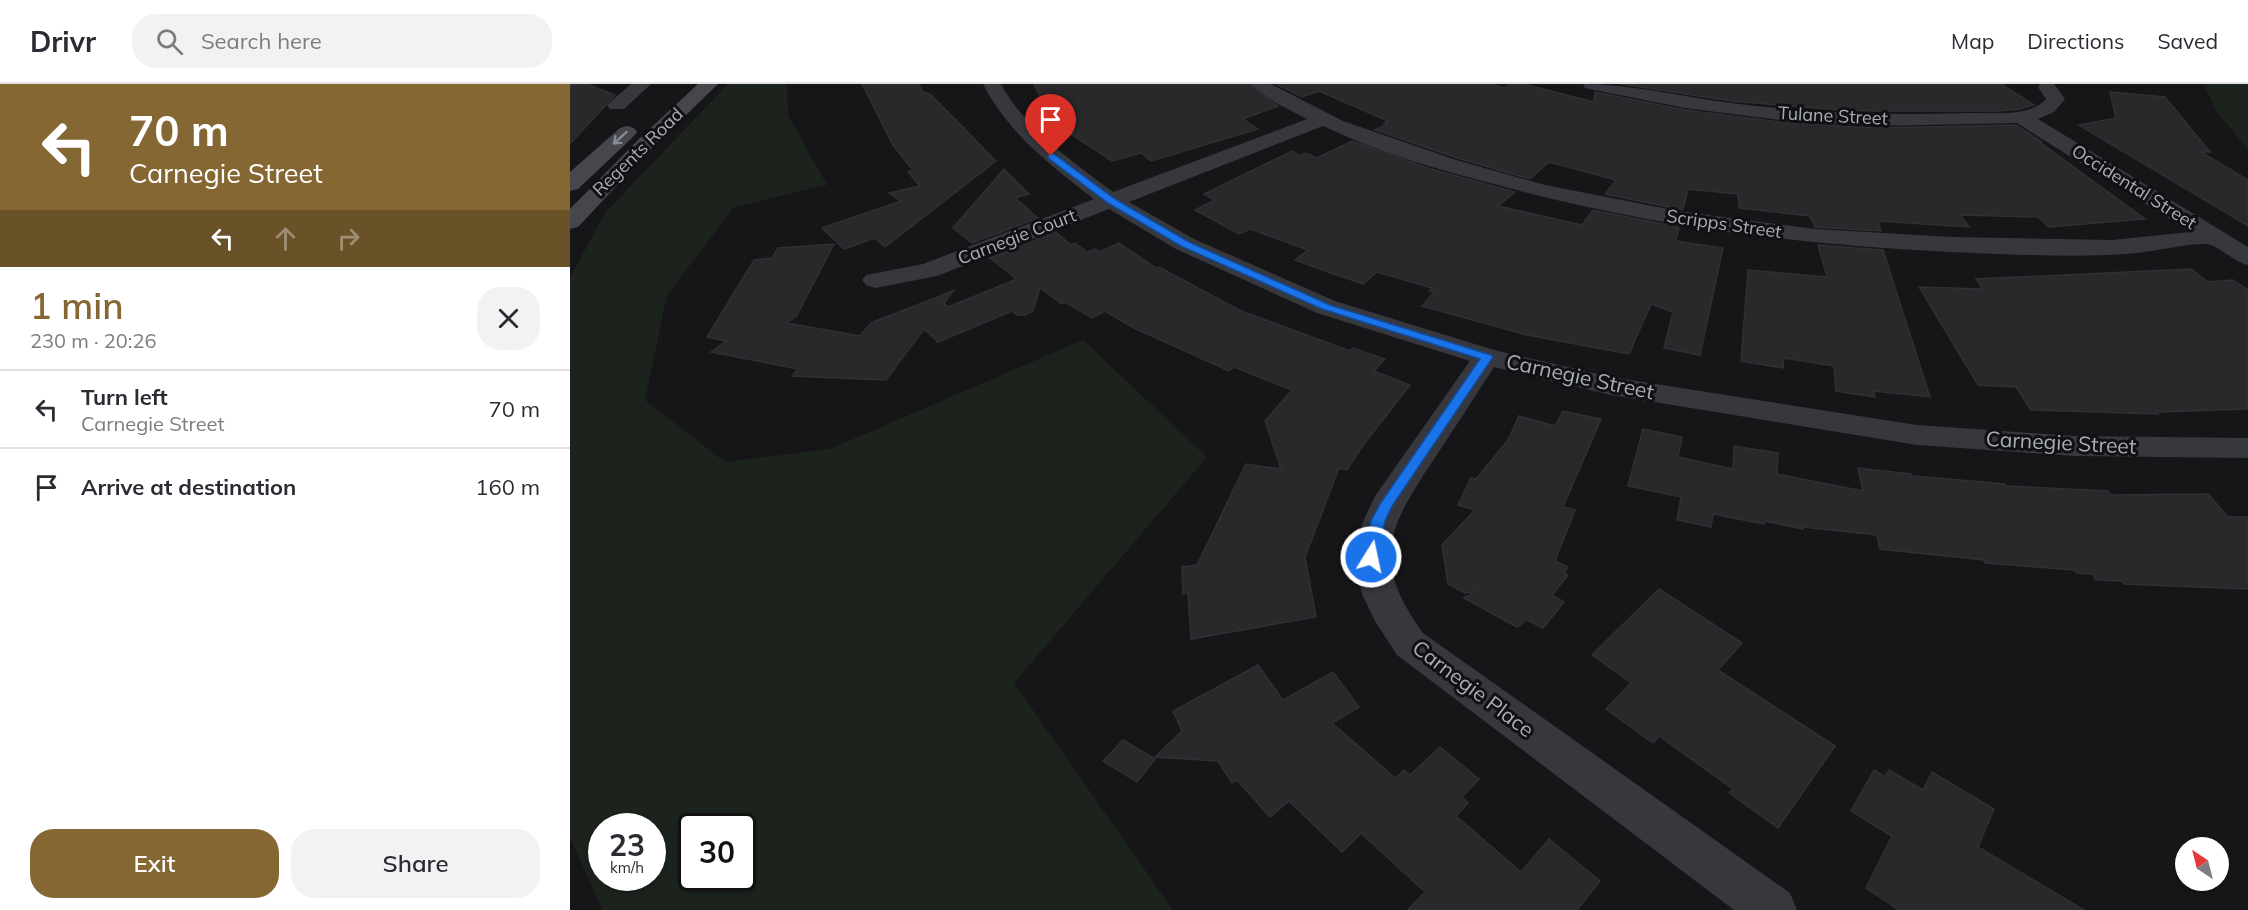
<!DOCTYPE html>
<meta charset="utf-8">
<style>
:root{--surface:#fff;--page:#f2f2f3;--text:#2b2b33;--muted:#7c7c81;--line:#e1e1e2;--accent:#856733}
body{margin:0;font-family:Mulish,sans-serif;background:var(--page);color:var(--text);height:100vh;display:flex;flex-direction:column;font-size:22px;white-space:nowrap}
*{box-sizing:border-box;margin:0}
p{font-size:20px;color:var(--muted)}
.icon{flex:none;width:33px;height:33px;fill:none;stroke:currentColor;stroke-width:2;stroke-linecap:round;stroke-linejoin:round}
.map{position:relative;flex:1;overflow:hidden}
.details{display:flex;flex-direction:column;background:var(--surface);width:570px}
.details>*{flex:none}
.top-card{background:#856733;color:#fff;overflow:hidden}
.needle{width:39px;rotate:325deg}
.buttons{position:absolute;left:1605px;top:753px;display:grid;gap:12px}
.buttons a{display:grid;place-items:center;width:54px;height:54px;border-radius:50%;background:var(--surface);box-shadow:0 2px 4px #0004;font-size:30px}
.speed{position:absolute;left:18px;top:729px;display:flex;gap:12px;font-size:30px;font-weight:700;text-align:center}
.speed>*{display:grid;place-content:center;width:78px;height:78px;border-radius:50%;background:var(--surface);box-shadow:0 2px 4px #0004;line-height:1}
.speed small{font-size:15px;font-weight:400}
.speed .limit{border:3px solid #111;border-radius:9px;background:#fff;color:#111}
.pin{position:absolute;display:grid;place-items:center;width:51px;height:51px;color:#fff;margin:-62px -26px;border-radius:50% 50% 50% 0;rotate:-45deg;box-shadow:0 0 6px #0007}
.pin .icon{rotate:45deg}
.me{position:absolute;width:66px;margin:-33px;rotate:10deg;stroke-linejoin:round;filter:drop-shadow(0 0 4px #0008)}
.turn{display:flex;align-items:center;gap:21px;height:126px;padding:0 30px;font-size:27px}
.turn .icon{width:78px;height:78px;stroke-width:2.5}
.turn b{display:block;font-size:42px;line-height:51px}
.lanes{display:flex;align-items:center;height:57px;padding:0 30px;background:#0003;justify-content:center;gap:30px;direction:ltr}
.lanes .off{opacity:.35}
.round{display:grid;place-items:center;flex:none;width:63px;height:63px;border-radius:24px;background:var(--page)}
.head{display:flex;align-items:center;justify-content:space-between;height:102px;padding:0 30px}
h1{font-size:36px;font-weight:600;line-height:45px;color:var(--accent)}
.primary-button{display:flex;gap:12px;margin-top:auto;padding:12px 30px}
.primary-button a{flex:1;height:69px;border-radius:24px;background:var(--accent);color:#fff;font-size:24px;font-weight:600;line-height:69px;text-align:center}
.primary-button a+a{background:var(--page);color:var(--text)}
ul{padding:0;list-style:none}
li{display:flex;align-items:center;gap:18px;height:78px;padding:0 30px;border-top:2px solid var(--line)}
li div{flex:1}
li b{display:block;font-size:22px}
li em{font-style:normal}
header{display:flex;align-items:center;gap:36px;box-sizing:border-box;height:84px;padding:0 30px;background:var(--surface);border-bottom:2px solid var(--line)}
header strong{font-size:28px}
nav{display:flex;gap:33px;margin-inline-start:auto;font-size:21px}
.search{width:420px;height:54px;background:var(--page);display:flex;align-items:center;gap:15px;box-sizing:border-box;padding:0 21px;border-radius:24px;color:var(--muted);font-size:22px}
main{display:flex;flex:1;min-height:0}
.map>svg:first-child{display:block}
.green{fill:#1c231d;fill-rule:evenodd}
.building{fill:#29292c;stroke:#303034;stroke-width:1.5}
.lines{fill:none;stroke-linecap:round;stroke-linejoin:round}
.street{fill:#37383d;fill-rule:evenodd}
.secondary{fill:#45474d;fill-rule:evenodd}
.oneway{stroke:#858993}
.route{fill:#1a73e8;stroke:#114b97;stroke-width:1.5}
.labels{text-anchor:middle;stroke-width:6;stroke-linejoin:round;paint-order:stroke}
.far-street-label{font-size:18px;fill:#a8adb8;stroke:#111113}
.street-label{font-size:21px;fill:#a8adb8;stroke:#111113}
</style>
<header>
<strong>Drivr</strong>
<div class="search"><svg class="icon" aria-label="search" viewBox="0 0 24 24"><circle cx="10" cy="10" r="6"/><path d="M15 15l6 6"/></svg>Search here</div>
<nav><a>Map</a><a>Directions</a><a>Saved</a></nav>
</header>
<main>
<section class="details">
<div class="top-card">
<div class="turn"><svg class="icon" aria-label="left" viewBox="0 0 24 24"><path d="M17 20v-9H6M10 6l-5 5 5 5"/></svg><div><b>70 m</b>Carnegie Street</div></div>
<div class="lanes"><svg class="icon" aria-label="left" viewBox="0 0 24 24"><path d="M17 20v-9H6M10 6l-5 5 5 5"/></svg><svg class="icon off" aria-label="ahead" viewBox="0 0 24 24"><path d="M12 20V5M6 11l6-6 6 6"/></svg><svg class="icon off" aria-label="right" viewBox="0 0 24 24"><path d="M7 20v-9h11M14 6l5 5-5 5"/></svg></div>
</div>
<div class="head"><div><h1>1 min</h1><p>230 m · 20:26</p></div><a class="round"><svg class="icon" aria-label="close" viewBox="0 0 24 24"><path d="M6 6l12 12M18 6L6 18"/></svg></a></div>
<ul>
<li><svg class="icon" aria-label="left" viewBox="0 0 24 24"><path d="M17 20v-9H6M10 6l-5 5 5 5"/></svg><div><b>Turn left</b><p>Carnegie Street</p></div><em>70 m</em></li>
<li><svg class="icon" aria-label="arrive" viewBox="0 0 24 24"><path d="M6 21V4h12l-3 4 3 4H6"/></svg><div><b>Arrive at destination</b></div><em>160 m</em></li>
</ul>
<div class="primary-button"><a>Exit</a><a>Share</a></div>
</section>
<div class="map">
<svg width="1678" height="826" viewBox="0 0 1678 826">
<rect width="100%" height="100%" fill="#161618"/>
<g class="green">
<path d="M 158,0 L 217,0 L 218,31 L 257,101 L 164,123 L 97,211 L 75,316 L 155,378 L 260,365 L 513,256 L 637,373 L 444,599 L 603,826 L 33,826 L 0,754 L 0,193 L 35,129 ZM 32,742 L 82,742 L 82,794 L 32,794 ZM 122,742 L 172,742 L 172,794 L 122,794 Z"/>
<path d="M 1634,0 L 1678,0 L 1678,65 L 1646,27 Z"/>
</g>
<g class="building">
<path d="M 0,0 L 17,0 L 45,11 L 0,60 Z"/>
<path d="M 292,0 L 349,0 L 352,8 L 360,10 L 426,77 L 315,163 L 305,154 L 274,165 L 252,144 L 331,117 L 319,109 L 350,102 L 338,88 L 343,86 L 323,61 Z"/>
<path d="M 464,0 L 677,0 L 708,22 L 673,35 L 688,45 L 581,77 L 571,69 L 542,77 L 499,49 L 474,21 Z"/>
<path d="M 706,0 L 922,0 L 934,4 L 940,0 L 953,0 L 1024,18 L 1025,8 L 1115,26 L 1210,38 L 1305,44 L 1446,41 L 1472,58 L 1471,59 L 1575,135 L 1479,143 L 1468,133 L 1390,131 L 1399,143 L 1308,137 L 1311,147 L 1245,143 L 1240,132 L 1169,124 L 1168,110 L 1118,105 L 1113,125 L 1108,125 L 1035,110 L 1046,96 L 979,78 L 960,95 L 887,74 L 805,46 L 818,40 L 814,39 L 818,37 L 749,7 L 732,13 Z"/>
<path d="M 1051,0 L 1431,0 L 1464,21 L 1450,25 L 1428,27 L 1280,27 L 1161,17 Z"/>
<path d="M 1540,8 L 1595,13 L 1640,68 L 1631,68 L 1678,96 L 1678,142 L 1509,41 L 1546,34 Z"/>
<path d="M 782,57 L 858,84 L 945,108 L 928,122 L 1012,141 L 1023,126 L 1109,143 L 1106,157 L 1153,164 L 1130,271 L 1094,264 L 1103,228 L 1081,220 L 1059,270 L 957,251 L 852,222 L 864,208 L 859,207 L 862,204 L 807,188 L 793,200 L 761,189 L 725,176 L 738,166 L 680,145 L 669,150 L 625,126 L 645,116 L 634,110 L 722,67 L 729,72 L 736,69 L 747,74 Z"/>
<path d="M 434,85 L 459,110 L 445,114 L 468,134 L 402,159 L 383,144 Z"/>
<path d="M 486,148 L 501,161 L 505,159 L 517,168 L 525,165 L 530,168 L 549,159 L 586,184 L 589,183 L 671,227 L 780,267 L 783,264 L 815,275 L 804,287 L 840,301 L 793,361 L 777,386 L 769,384 L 735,473 L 746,533 L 621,555 L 618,509 L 613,510 L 612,483 L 627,481 L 676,380 L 711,385 L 695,337 L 722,306 L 664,283 L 659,287 L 564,244 L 535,227 L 522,234 L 495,218 L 492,220 L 470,204 L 463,227 L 455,231 L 447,231 L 442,227 L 368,258 L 354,245 L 316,296 L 222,292 L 228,285 L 141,268 L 156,257 L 137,253 L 184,176 L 202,174 L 208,164 L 264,160 L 227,231 L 217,239 L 290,252 L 301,239 L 383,207 L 374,219 L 378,223 L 447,195 L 420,174 Z"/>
<path d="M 1248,161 L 1313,166 L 1360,313 L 1304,307 L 1305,313 L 1266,307 L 1264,282 L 1214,274 L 1213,284 L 1171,277 L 1178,186 L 1257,193 Z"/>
<path d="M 1621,185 L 1638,198 L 1663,196 L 1678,206 L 1678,325 L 1586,328 L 1588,330 L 1461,326 L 1446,303 L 1408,301 L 1349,203 L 1413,205 L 1406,195 Z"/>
<path d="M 993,327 L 1031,335 L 993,423 L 1005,426 L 985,477 L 998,483 L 994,488 L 998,491 L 982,511 L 994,518 L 973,544 L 957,536 L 947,543 L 894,514 L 906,507 L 895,509 L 878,500 L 872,461 L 905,426 L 888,421 L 901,394 L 906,395 L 938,356 L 949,332 L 985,342 Z"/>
<path d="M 1073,345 L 1112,353 L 1108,373 L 1163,385 L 1164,362 L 1208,369 L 1207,390 L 1293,407 L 1288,384 L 1341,390 L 1342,392 L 1435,400 L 1436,402 L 1538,407 L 1541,411 L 1638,410 L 1658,433 L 1678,433 L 1678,505 L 1554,500 L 1552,497 L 1526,496 L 1522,490 L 1507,489 L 1505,486 L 1415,479 L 1414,476 L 1310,465 L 1307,451 L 1233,443 L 1233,445 L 1194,437 L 1194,440 L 1143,430 L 1141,443 L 1107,436 L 1111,413 L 1058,402 Z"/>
<path d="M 1089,505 L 1172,559 L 1148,586 L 1265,662 L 1208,744 L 1159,709 L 1163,705 L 1089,652 L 1083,659 L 1036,625 L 1061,599 L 1022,571 Z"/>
<path d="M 688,581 L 713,616 L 763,588 L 789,623 L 762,639 L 825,694 L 834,686 L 840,691 L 870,663 L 909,695 L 892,713 L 898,719 L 886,732 L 951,788 L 979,755 L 1030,797 L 1007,826 L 838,826 L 855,808 L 791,749 L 772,768 L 719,717 L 700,733 L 667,696 L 662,699 L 648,677 L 585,673 L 612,647 L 603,627 Z"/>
<path d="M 553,656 L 585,675 L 567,698 L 533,677 Z"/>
<path d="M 1304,686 L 1315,693 L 1319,686 L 1353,706 L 1362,688 L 1424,725 L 1408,763 L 1514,826 L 1329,826 L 1296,804 L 1322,752 L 1281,727 Z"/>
</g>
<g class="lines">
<g class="street">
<path d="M 61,0 L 81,0 L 54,25 L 40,25 L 37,21 Z"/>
<path d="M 413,0 L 431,0 C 456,46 502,77 543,108 L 737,35 L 706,19 L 679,0 L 701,0 L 773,37 L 886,76 L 975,101 L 1108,127 L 1245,145 L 1382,153 L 1542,156 L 1620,148 L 1447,39 L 1305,42 L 1210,36 L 1115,24 L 1015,4 L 1013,0 C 1063,0 1111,13 1161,19 C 1240,29 1319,32 1398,29 C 1421,28 1459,34 1476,15 L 1468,3 L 1470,0 L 1484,0 L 1495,15 L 1484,28 L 1468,35 L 1678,163 L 1678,181 C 1664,178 1648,161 1636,160 C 1614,159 1580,169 1556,170 C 1500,174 1437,170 1380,168 C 1225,161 1073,141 924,100 C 866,85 807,68 753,42 L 559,118 L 624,155 L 765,217 L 924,266 L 1041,293 L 1347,341 L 1504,352 L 1678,354 L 1678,374 L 1504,372 L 1347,361 L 1041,311 L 924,283 C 904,314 884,345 864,375 C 818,445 800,475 853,549 L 1220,809 L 1227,826 L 1164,826 L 827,571 L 805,537 L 792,510 L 785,477 L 787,459 L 792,440 L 805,412 L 900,277 L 747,229 L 606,165 L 539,125 L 367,192 L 305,204 L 296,201 L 292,196 L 296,191 L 353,180 L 524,115 C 482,83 438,49 413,0 Z"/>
</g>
<g class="secondary">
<path d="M 128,0 L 148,0 L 84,62 L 8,143 L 0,145 L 0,125 L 70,54 Z"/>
<path d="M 57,42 L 64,44 L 67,48 L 64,52 L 8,105 L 0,107 L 0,88 L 50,44 Z"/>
</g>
</g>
<defs><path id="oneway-shaft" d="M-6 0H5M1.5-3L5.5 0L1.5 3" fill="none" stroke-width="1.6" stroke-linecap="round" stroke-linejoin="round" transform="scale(1.5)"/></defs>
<use class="oneway" href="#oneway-shaft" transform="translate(50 54) rotate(138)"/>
<path class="route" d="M 478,70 L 484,70 L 545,115 L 619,158 L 760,221 L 921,271 L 923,273 L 822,422 L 815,437 L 807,477 L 796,477 L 794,473 L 801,437 L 810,420 L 910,275 L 752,225 L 611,162 L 538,119 L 478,74 Z"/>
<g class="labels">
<g class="far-street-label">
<text transform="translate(1263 32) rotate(3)" y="6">Tulane Street</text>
<text transform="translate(68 68) rotate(-44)" y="6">Regents Road</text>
<text transform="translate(1564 103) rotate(32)" y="6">Occidental Street</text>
<text transform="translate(1154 140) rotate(8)" y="6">Scripps Street</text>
<text transform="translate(447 153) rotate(-21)" y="6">Carnegie Court</text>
</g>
<g class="street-label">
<text transform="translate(1010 293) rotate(12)" y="7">Carnegie Street</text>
<text transform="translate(1491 359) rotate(3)" y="7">Carnegie Street</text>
<text transform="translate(903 605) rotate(37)" y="7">Carnegie Place</text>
</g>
</g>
</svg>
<div class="buttons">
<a><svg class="needle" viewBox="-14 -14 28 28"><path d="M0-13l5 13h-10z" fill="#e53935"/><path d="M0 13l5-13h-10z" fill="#7c7c81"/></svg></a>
</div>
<div class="speed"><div>23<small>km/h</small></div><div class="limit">30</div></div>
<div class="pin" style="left:481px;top:72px;background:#d93025"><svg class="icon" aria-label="arrive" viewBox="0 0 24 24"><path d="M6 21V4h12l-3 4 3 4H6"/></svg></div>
<svg class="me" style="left:801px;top:473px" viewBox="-20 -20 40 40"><circle r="17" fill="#1a73e8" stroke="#fff" stroke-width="3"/><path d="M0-11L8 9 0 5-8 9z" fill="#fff"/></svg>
</div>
</main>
